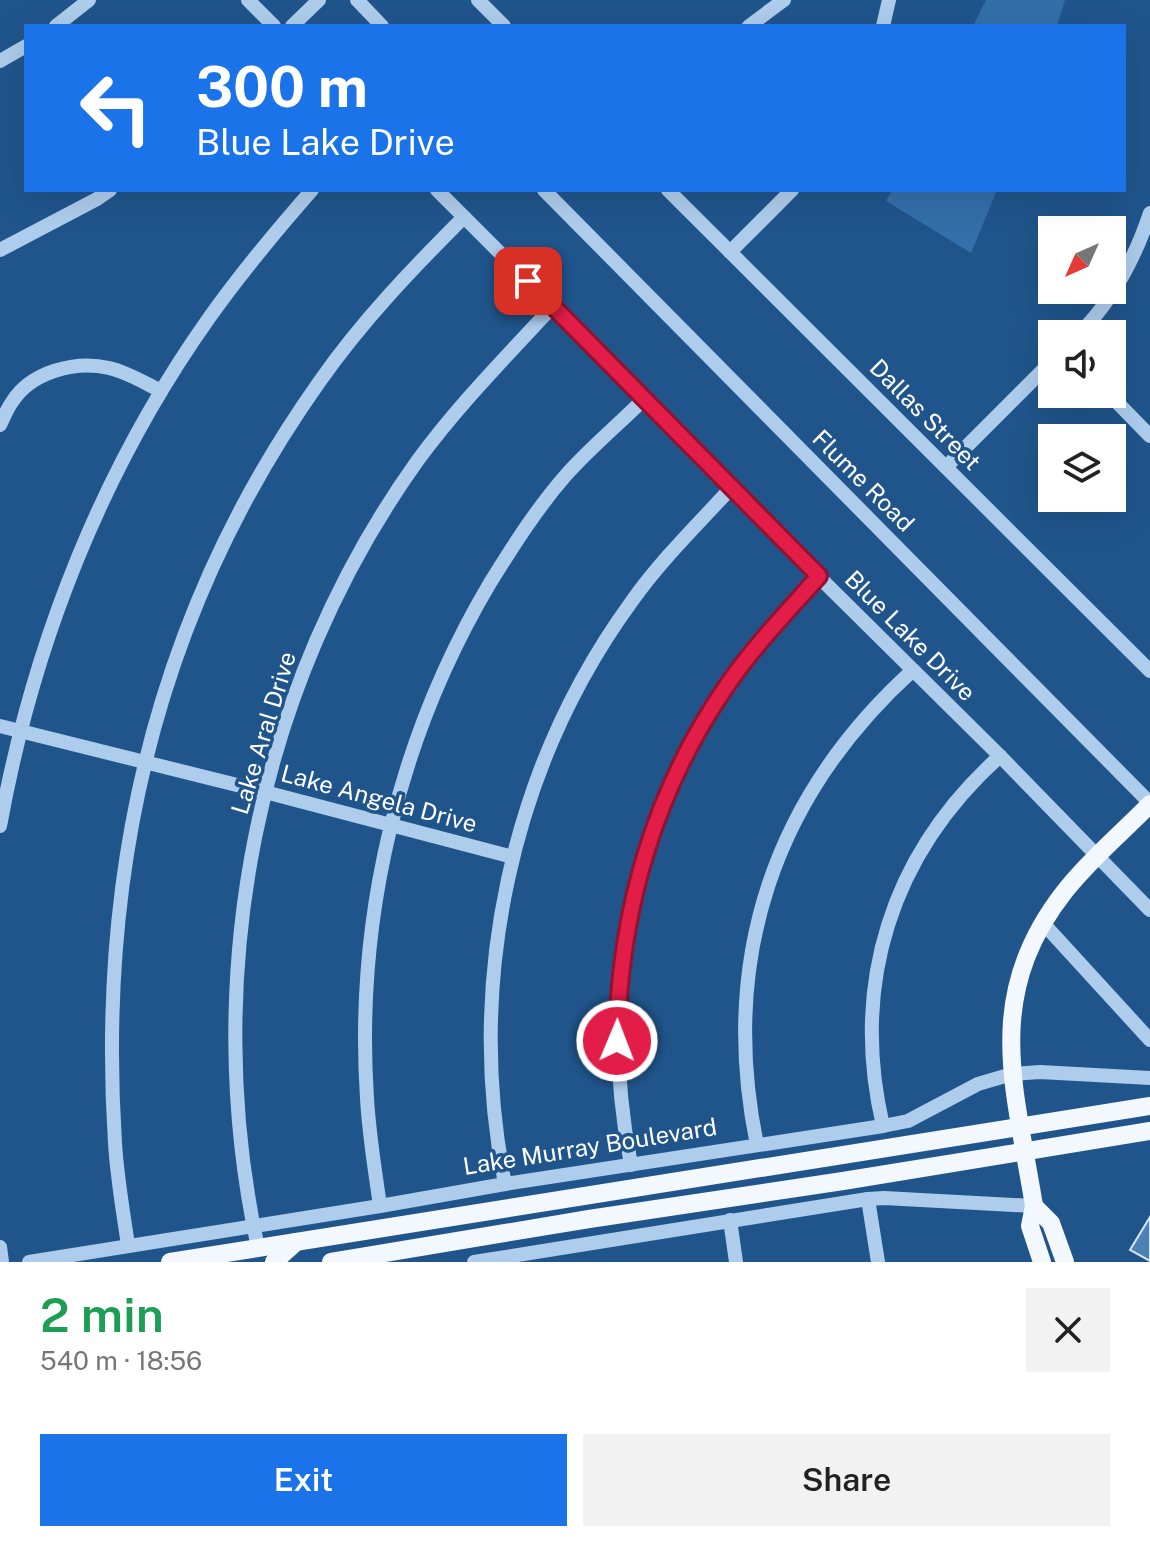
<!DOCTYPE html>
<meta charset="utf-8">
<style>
:root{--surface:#fff;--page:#f2f2f2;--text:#222;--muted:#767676;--accent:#1a73e8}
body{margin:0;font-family:"Public Sans",sans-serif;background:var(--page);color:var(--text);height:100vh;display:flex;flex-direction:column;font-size:30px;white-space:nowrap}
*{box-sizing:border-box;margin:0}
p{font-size:26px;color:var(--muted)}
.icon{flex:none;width:44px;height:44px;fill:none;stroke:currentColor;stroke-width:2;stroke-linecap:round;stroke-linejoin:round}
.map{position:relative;height:1262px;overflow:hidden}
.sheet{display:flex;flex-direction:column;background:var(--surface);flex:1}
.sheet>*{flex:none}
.guide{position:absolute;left:24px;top:24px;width:1102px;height:168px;border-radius:0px;box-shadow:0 8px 32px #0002;background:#1a73e8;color:#fff;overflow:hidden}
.needle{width:52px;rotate:225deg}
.controls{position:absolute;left:1038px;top:216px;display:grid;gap:16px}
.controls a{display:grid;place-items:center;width:88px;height:88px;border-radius:0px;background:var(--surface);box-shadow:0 8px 32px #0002;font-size:40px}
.pin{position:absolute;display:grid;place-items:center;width:68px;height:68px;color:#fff;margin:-34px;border-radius:16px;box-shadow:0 4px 12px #0006}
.me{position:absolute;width:88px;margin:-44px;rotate:1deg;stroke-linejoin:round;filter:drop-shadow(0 0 6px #0008)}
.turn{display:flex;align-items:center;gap:28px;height:168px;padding:0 40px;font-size:36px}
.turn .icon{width:104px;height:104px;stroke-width:2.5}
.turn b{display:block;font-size:56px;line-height:68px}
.round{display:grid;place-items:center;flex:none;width:84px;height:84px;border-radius:0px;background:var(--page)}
.headline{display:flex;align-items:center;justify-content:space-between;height:136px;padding:0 40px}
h1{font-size:48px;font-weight:600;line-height:60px;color:#1e9e55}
.button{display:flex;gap:16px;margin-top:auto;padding:16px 40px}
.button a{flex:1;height:92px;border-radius:0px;background:var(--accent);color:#fff;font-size:32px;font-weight:600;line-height:92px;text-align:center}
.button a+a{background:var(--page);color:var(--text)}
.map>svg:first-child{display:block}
.green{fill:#346fa9}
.building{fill:#4d81b5;stroke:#d3e6f8;stroke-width:2}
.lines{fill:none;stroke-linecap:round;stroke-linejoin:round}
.minor{stroke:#aecdec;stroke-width:14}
.major{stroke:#f3f8fe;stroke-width:18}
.route-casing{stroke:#92132f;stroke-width:20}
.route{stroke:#e11d48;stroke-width:14}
.labels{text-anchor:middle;stroke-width:7;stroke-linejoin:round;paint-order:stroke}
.street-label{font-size:24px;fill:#fff;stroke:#20558c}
</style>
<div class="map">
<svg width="1150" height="1262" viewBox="0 0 1150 1262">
<rect width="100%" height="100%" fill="#20558c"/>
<g class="green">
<path d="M 986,0 L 1065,0 L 1057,26 L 973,26 Z"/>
<path d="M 892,190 L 997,190 L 971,253 L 886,201 Z"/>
</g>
<path class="building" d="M 1150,1217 L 1150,1261 L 1130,1250 Z"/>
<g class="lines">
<g class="minor">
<path d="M 248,0 L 274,26"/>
<path d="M 357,0 L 382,26"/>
<path d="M 478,0 L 504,26"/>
<path d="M 56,26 L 89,0"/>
<path d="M 292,26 L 319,0"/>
<path d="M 749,26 L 784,0"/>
<path d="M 883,26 L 889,0"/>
<path d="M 0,61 L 26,46"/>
<path d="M 437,190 L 553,306 L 821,579 L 1000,756 L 1150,910"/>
<path d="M 544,190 L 1150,803"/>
<path d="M 668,190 L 1150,671"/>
<path d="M 0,250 L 97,199 L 110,190"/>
<path d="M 730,252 L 792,190"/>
<path d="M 1079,334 C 1113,300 1135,258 1150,213"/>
<path d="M 1109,394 L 1150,436"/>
<path d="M 0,425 C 4,417 7,409 12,402 C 31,372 75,360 109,368 C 127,372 145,383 161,391"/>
<path d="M 946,467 L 1052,361"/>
<path d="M 0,726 L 265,792 L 513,857"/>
<path d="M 0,826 C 33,644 102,469 209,318 C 241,273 276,231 312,190"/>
<path d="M 1042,922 L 1150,1040"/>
<path d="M 883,1126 C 850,984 891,854 1000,756"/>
<path d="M 757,1145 C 719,960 773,797 913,670"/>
<path d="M 631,1165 C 598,993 627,828 728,683 C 755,645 788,611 819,576"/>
<path d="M 505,1184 C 465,982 511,767 632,601 C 661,560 698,524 732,487"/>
<path d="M 868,1199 L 878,1262"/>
<path d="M 380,1206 C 375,1170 369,1135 367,1098 C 355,919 398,738 490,583 C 513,546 537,508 566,475 C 590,448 619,424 644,399"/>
<path d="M 730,1220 L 736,1262"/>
<path d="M 128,1245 C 123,1211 117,1177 115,1143 C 97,866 158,609 320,381 C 362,321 412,269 464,217"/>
<path d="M 0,1247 L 2,1262"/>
<path d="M 258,1248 C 199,977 256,686 418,460 C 459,404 507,356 553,306"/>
<path d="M 29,1262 L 380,1206 L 505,1184 L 883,1126 L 908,1121 L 978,1084 L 1012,1074 L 1040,1072 L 1150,1078"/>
<path d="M 474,1262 L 868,1199 L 884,1198 L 1034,1206"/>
</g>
<g class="major">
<path d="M 1034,1206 L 1051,1223 L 1065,1262"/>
<path d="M 170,1262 L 1150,1106"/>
<path d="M 274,1262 L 296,1242"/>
<path d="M 331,1262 L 589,1219 L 843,1181 L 1150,1131"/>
<path d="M 1042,1262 L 1030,1226 L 1034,1206 C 1015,1087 982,996 1065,891 C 1090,859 1122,833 1150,804"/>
</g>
</g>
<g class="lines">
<defs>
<path id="route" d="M 528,281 L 819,576 C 788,611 755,645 728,684 C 654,790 619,913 617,1041"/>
</defs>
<use href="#route" class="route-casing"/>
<use href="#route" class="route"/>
</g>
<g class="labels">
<g class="street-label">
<text transform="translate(925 415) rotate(45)" y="8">Dallas Street</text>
<text transform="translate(863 481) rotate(45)" y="8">Flume Road</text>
<text transform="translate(910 636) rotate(45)" y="8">Blue Lake Drive</text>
<text transform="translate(264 733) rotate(-73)" y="8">Lake Aral Drive</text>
<text transform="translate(379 799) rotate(15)" y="8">Lake Angela Drive</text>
<text transform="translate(590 1147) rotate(-9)" y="8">Lake Murray Boulevard</text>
</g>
</g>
</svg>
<div class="controls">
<a><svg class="needle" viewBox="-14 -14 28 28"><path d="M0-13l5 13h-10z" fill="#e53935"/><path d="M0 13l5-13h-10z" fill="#767676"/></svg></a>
<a><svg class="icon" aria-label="sound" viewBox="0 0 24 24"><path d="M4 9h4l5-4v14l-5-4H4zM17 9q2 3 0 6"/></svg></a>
<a><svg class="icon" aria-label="layers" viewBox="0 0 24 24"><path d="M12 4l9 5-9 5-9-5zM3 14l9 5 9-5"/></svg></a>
</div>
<div class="pin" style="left:528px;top:281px;background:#d93025"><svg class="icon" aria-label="arrive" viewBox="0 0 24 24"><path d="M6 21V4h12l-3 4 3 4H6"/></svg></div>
<svg class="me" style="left:617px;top:1041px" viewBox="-20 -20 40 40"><circle r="17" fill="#e11d48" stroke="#fff" stroke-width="3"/><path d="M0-11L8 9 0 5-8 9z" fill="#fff"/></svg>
<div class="guide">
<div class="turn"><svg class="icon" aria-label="left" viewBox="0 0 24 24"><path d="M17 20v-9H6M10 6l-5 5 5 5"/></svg><div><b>300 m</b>Blue Lake Drive</div></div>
</div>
</div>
<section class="sheet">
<div class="headline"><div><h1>2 min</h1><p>540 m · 18:56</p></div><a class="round"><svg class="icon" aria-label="close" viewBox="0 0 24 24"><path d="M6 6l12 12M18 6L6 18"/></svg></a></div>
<div class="button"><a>Exit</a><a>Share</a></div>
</section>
